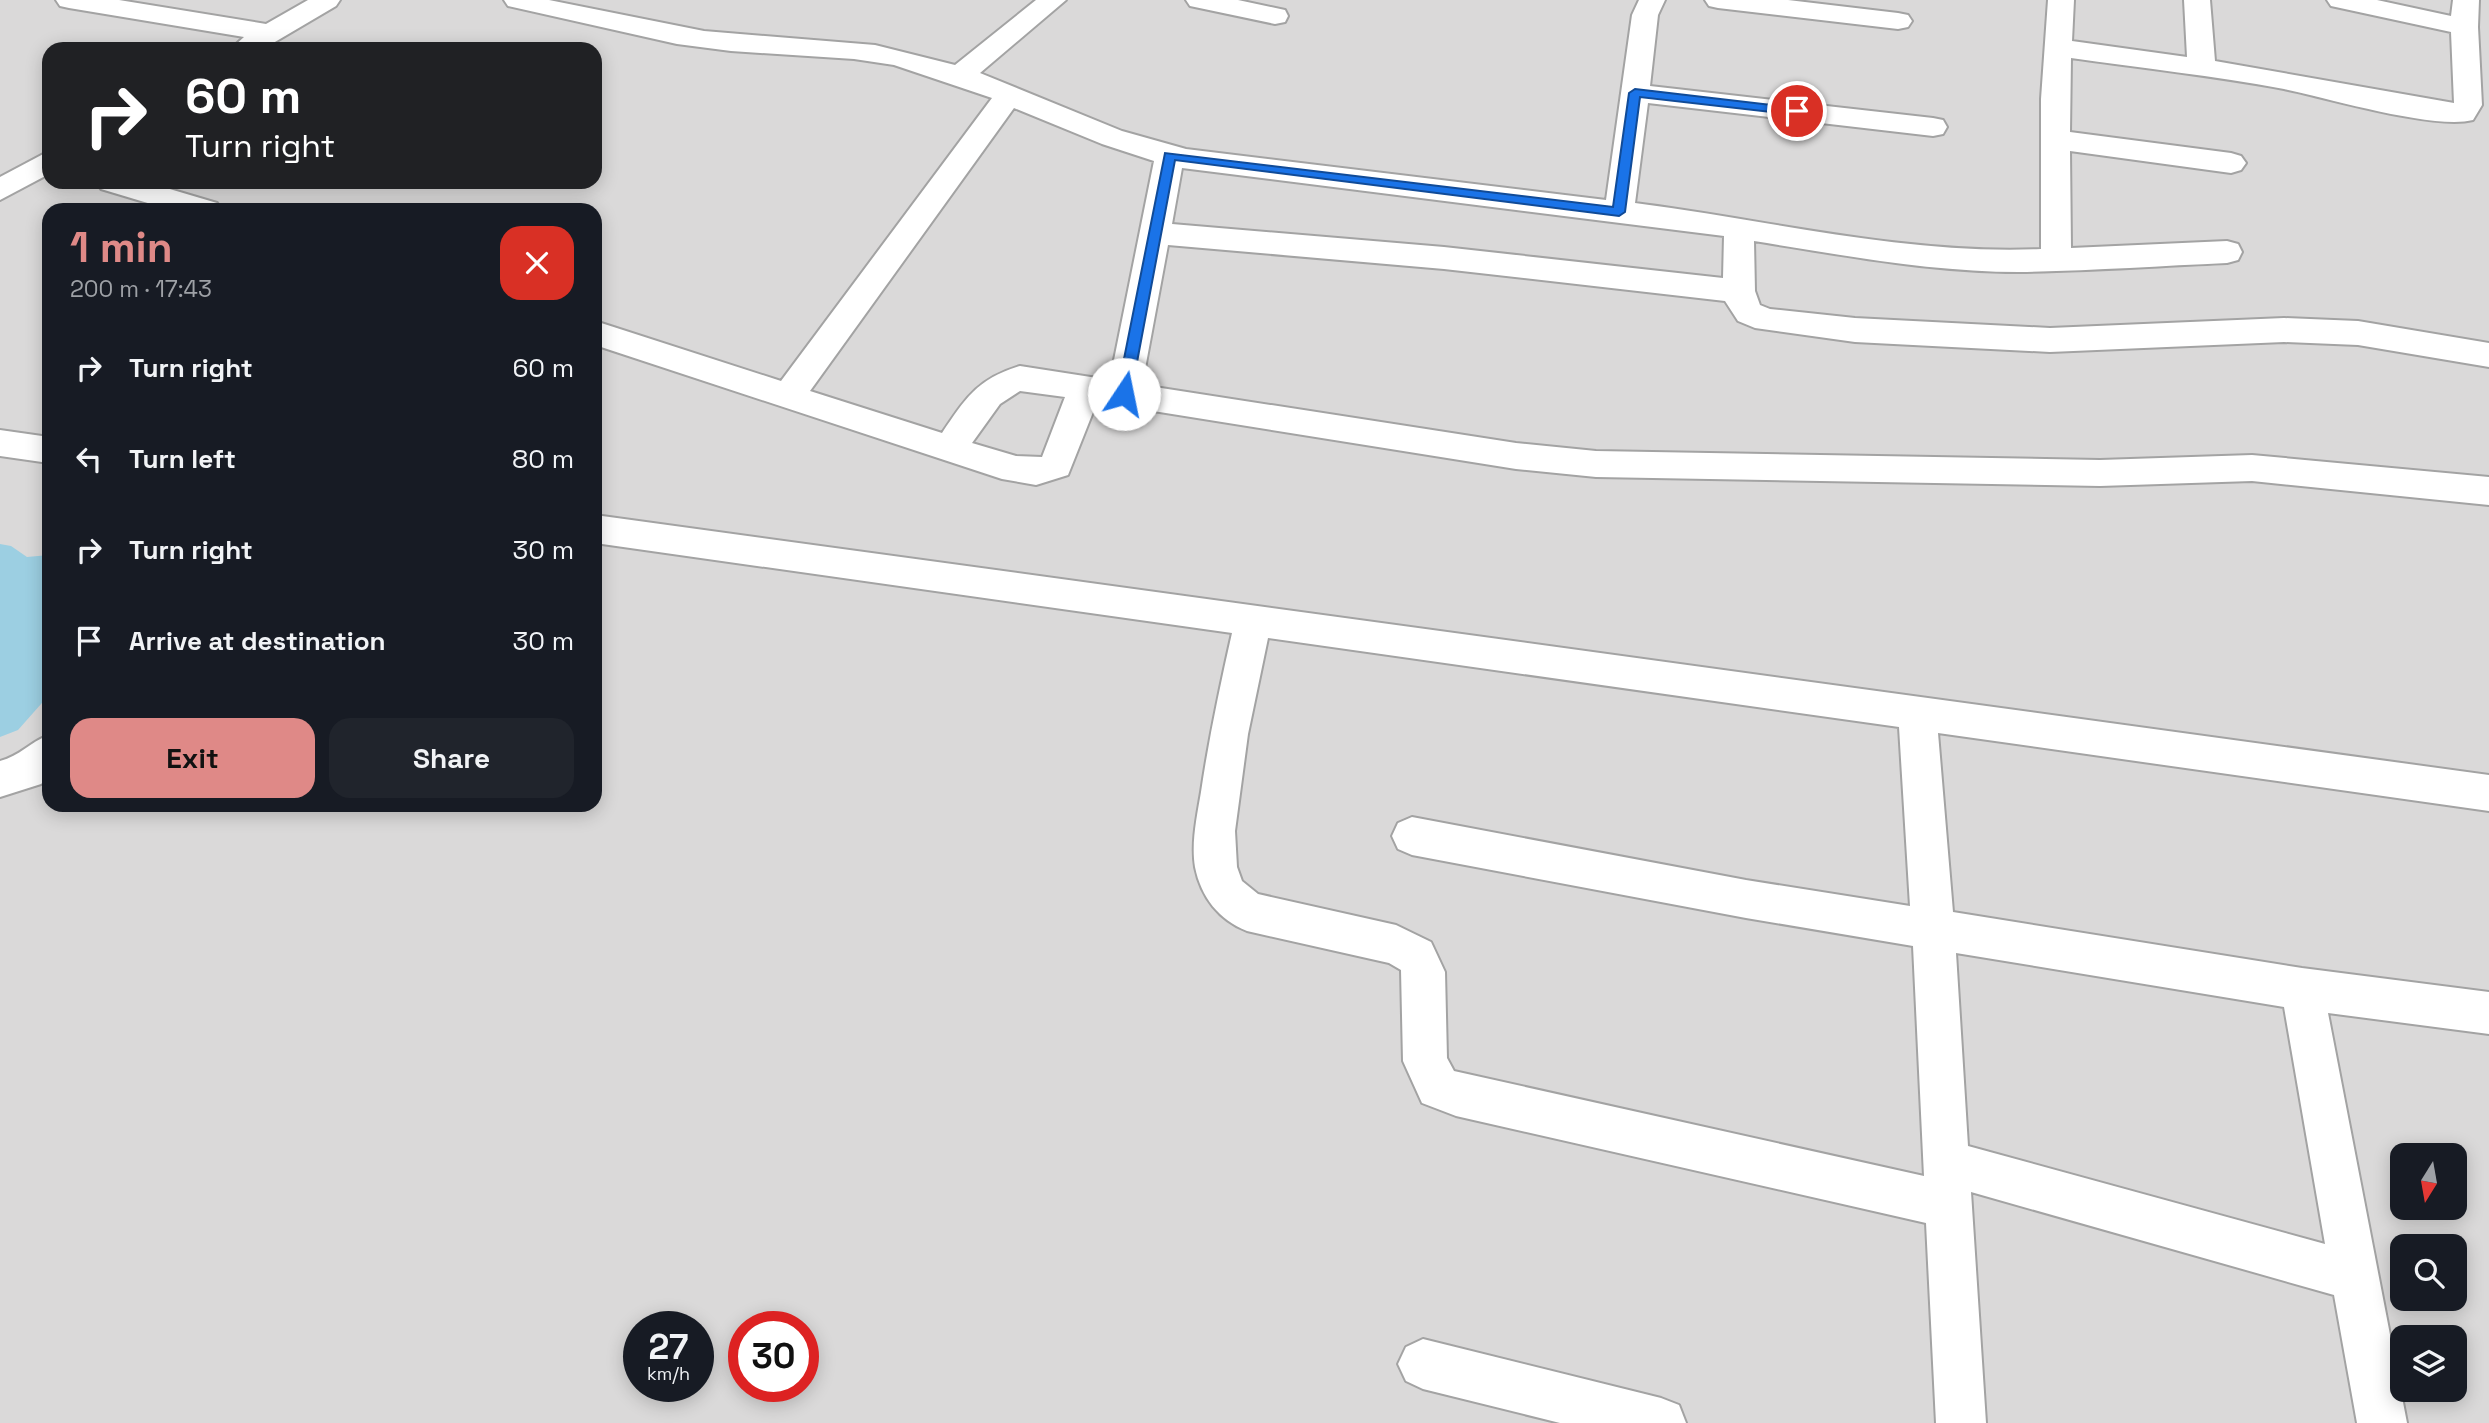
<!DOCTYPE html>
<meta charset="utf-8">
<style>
:root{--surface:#171b24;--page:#20242c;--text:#f1f3f6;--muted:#9ea1a6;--accent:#df8987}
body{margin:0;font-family:"Space Grotesk",sans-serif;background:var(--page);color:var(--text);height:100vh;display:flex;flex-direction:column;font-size:26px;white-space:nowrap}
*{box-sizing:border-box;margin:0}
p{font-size:23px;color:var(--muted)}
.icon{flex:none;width:38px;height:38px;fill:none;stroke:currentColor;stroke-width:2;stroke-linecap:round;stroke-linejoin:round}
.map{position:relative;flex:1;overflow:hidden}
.drawer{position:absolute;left:42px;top:203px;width:560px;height:609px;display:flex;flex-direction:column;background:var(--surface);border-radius:21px;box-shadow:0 4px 18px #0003}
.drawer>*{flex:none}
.top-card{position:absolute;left:42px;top:42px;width:560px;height:147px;border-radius:21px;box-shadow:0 4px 18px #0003;background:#202124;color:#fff;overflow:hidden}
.needle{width:46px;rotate:191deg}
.buttons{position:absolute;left:2390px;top:1143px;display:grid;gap:14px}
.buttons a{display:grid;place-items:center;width:77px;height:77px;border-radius:14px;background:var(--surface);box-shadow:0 4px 18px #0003;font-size:35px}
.speed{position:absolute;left:623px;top:1311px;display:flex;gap:14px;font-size:35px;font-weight:700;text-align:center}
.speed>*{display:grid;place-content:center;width:91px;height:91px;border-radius:50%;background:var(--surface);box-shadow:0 4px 18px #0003;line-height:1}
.speed small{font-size:18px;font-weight:400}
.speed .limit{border:10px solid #d22;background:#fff;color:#111}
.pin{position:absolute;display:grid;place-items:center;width:60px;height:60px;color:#fff;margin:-30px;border:4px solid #fff;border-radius:50%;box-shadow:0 2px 7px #0007}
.me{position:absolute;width:77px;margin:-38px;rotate:11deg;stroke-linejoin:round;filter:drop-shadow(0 0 5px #0008)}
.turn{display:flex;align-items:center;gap:24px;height:147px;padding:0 28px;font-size:32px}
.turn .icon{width:91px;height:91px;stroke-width:2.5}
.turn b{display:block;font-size:49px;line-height:60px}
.round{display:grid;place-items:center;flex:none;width:74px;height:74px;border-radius:21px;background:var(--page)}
.headline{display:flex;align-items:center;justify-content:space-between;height:119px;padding:0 28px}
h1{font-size:42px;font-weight:700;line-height:52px;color:var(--accent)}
.primary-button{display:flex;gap:14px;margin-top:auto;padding:14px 28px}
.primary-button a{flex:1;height:80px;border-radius:21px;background:var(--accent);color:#111;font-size:28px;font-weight:700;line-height:80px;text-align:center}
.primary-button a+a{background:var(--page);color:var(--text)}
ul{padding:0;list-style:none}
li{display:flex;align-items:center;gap:21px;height:91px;padding:0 28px}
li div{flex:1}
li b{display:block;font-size:26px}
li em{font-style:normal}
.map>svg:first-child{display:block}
.residential{fill:#dad9d9;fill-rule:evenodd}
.water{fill:#9ccfe2}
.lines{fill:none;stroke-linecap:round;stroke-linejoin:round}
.minor-casing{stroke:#a3a3a3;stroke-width:4}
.minor{fill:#fff;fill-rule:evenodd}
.route{fill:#1a73e8;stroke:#114b97;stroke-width:2}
</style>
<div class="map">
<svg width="2489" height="1423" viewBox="0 0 2489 1423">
<rect width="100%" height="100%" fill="#efebe0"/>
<path class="residential" d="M 0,0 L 2489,0 L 2489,1423 L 0,1423 ZM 49,49 L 595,49 L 595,182 L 49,182 ZM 49,210 L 595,210 L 595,805 L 49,805 ZM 2403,1155 L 2455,1155 L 2455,1208 L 2403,1208 ZM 2403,1246 L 2455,1246 L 2455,1298 L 2403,1298 ZM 639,1326 L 698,1326 L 698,1386 L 639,1386 ZM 744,1326 L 803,1326 L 803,1386 L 744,1386 ZM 2403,1337 L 2455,1337 L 2455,1390 L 2403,1390 Z"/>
<path class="water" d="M 0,544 L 11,546 L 27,557 L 49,555 L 49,695 L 18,730 L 0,737 Z"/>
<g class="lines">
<defs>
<g id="minor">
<path d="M 56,0 L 119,0 L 266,24 L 308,0 L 340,0 L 336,6 L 263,49 L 236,49 L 234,46 L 244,37 L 69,8 L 60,6 Z"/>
<path d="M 504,0 L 549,0 L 704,31 L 875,45 L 955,65 L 1036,0 L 1066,0 L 980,73 L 1122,131 L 1186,149 L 1606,200 L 1632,15 L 1639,0 L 1665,0 L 1658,15 L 1650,86 L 1933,118 L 1943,120 L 1947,127 L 1943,134 L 1933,136 L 1648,103 L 1635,203 C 1769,220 1905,255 2041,249 L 2041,99 L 2048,0 L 2074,0 L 2072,41 L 2187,57 L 2184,0 L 2210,0 L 2215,61 L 2454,103 L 2451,32 L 2331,6 L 2327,0 L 2377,0 L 2451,16 L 2453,0 L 2479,0 L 2478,27 L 2482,105 L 2473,120 C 2434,130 2328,98 2284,89 C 2214,76 2142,68 2071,58 L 2070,132 L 2231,153 L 2241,156 L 2246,163 L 2241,170 L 2231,173 L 2070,151 L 2071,248 L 2227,241 L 2238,244 L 2242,252 L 2238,260 L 2227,263 C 2158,266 2088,271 2019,272 C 1931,272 1841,255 1754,241 L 1755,291 L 1760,305 L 1770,309 L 1855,318 L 2050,328 L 2284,318 L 2358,321 L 2489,343 L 2489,367 L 2358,345 L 2284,342 L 2050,352 L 1855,342 L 1755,328 L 1738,321 L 1725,301 L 1444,269 L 1168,245 L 1142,385 L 1516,443 L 1596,451 L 2100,460 L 2252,455 L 2489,477 L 2489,505 L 2252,481 L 2100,486 L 1596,477 L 1516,469 L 1097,402 L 1068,475 L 1036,485 L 1002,479 L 595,345 L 595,321 L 781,381 L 992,98 L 894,65 L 854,59 L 731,51 L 677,44 L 508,6 ZM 1014,108 L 1102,144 L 1154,161 L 1110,380 L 1020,366 C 977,379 966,398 942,433 L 810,391 ZM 1182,168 L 1724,236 L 1723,278 L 1444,247 L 1172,224 ZM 1020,391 L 1065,397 L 1042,457 L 1016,456 L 972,443 L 1000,404 Z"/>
<path d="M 1186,0 L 1238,0 L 1285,10 L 1288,16 L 1285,22 L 1275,24 L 1190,6 Z"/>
<path d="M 1705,0 L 1788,0 L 1898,13 L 1908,15 L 1912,21 L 1908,27 L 1898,29 L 1718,8 L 1709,6 Z"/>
<path d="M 49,151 L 49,174 L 0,200 L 0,177 Z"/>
<path d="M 97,182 L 146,182 L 217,203 L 221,210 L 171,210 L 101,189 Z"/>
<path d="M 0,430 L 49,437 L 49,463 L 0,456 Z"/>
<path d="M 595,515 L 2489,775 L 2489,811 L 1938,733 L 1953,912 L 2302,968 L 2489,992 L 2489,1034 L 2328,1013 L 2407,1423 L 2357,1423 L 2334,1295 L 1971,1192 L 1986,1423 L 1936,1423 L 1926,1223 L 1456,1116 L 1422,1103 L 1403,1061 L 1401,970 L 1389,963 L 1247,931 C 1219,920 1201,897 1195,867 C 1191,843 1197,816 1201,792 C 1209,738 1220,686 1232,633 L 595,543 ZM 1268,638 L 1899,727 L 1910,906 L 1746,880 L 1412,817 L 1398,823 L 1392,836 L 1398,849 L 1412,855 L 1746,918 L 1913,946 L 1924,1176 L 1454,1071 L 1447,1058 L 1445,972 L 1431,942 L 1396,925 L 1258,894 L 1242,881 L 1237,867 L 1235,831 L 1248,734 ZM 1956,953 L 2284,1007 L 2325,1244 L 1968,1146 Z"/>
<path d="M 49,735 L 49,777 L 41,784 L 0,797 L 0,761 C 20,756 30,742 49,735 Z"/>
<path d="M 1423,1339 L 1661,1398 L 1679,1405 L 1686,1423 L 1560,1423 L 1423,1389 L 1406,1381 L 1398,1364 L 1406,1347 Z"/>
</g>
</defs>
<use href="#minor" class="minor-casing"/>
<use href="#minor" class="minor"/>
</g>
<path class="route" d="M 1635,89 L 1797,108 L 1803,111 L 1797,115 L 1640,97 L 1625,212 L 1619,216 L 1175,160 L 1131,394 L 1129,397 L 1119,397 L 1117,394 L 1165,153 L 1613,207 L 1629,93 Z"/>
</svg>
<div class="buttons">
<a><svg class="needle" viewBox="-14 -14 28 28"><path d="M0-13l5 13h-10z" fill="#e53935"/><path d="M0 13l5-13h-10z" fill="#9ea1a6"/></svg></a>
<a><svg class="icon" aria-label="search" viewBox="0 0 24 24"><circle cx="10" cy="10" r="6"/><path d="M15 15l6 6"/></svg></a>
<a><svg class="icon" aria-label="layers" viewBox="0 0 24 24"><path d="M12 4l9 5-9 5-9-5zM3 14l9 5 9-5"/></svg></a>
</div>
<div class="speed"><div>27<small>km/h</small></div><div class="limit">30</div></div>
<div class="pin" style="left:1797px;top:111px;background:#d93025"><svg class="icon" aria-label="arrive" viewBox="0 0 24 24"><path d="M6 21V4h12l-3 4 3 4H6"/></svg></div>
<svg class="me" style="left:1124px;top:394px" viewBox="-20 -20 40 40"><circle r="19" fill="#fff"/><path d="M0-13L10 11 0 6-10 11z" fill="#1a73e8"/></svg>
<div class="top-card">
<div class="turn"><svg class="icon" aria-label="right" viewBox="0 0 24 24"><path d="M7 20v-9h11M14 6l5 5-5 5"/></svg><div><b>60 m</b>Turn right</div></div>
</div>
<section class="drawer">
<div class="headline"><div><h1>1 min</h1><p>200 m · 17:43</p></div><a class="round" style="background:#d93025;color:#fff"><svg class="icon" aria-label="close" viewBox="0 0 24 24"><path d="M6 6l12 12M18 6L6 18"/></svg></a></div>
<ul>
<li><svg class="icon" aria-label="right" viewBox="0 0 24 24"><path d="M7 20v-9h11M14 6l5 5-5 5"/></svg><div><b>Turn right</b></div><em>60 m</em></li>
<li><svg class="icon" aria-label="left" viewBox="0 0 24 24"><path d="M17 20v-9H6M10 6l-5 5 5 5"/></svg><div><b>Turn left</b></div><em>80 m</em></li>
<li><svg class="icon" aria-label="right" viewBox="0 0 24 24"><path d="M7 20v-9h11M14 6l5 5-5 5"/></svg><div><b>Turn right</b></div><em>30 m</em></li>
<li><svg class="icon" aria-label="arrive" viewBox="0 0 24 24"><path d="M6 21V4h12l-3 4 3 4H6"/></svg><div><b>Arrive at destination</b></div><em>30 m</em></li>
</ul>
<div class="primary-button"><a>Exit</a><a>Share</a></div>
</section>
</div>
